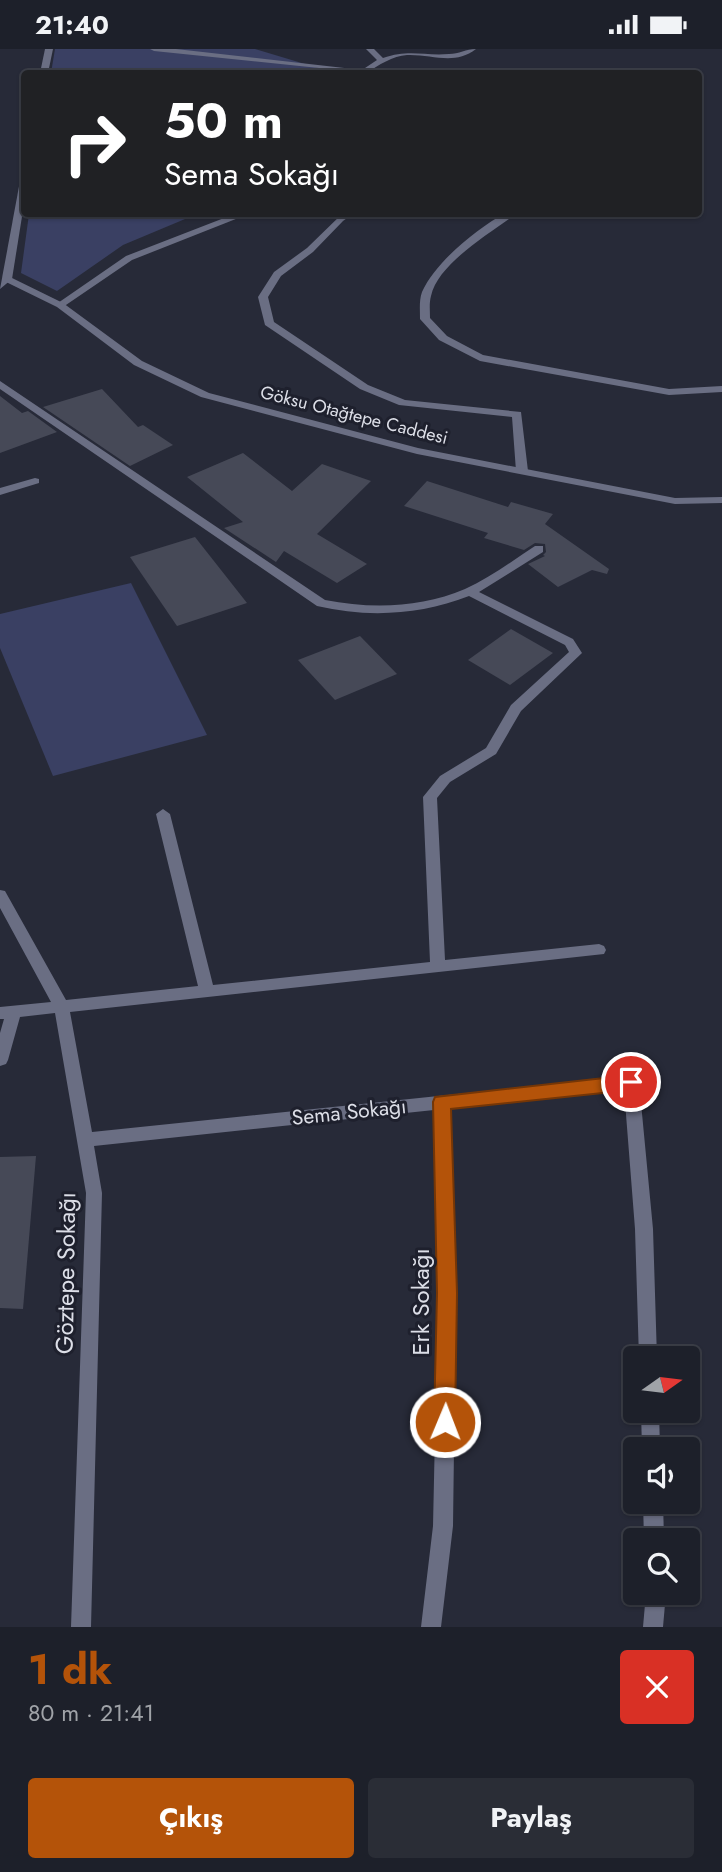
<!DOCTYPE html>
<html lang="tr">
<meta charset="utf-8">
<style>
:root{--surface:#1d202a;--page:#2a2d36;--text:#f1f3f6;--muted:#a0a3a8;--line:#3b3e47;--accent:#b45309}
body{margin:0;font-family:Jost,sans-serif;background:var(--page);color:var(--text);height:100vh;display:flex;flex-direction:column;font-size:26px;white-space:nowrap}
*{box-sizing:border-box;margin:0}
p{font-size:23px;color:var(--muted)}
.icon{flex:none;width:38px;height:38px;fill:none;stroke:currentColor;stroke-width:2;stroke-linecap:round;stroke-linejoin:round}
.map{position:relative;height:1578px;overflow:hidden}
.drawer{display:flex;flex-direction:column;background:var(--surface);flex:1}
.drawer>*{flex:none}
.guide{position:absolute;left:21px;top:21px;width:681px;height:147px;border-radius:7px;box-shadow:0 2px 5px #0004,0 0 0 2px var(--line);background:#202124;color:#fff;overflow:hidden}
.needle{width:46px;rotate:76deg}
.fabs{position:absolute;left:623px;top:1297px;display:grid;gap:14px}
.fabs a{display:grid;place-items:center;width:77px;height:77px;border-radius:7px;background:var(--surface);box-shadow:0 2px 5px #0004,0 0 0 2px var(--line);font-size:35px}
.pin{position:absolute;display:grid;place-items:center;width:60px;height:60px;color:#fff;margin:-30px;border:4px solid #fff;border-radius:50%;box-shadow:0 2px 7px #0007}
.me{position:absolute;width:77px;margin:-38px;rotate:1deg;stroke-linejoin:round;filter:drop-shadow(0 0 5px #0008)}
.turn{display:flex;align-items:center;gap:24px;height:147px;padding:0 28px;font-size:32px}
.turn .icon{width:91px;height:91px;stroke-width:2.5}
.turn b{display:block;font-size:49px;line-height:60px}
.round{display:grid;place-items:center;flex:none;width:74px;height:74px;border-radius:7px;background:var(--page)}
.summary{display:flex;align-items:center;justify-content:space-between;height:119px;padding:0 28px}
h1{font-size:42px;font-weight:700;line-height:52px;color:var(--accent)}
.primary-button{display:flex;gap:14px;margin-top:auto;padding:14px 28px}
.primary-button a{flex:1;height:80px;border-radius:7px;background:var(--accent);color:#fff;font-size:28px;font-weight:700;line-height:80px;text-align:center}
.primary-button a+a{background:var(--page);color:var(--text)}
.status{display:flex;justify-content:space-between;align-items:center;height:49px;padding:0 35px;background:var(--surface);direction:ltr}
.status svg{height:19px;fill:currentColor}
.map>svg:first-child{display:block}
.green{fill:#3a4063}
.building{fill:#464957}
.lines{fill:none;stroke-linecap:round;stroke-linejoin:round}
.service{fill:#6a6e83;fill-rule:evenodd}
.minor{fill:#6a6e83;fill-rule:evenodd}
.tertiary{fill:#6a6e83;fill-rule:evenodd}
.route{fill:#b45309;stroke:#753606;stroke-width:2}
.labels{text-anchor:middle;stroke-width:6;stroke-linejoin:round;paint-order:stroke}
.far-street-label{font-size:18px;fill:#dcdee7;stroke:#1e202d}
.street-label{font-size:21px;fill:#dcdee7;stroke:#1e202d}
.near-street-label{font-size:24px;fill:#dcdee7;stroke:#1e202d}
</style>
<div class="status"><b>21:40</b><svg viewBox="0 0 49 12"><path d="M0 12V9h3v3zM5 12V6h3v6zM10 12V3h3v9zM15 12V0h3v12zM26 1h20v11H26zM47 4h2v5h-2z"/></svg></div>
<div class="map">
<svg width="722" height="1578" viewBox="0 0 722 1578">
<rect width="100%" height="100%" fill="#272a38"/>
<g class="green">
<path d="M 55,0 L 255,0 L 335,24 L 51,24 Z"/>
<path d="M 29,165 L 29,164 L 197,165 L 123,196 L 57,242 L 21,224 Z"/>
<path d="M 131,534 L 207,686 L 53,727 L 0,599 L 0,565 Z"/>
</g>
<g class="building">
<path d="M 102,340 L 138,378 L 143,376 L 173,396 L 130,417 L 43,358 Z"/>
<path d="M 0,347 L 22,364 L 28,362 L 57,383 L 0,404 Z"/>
<path d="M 243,404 L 292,442 L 322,415 L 371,432 L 317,485 L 367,515 L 337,534 L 284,502 L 276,513 L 224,479 L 243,473 L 187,428 Z"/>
<path d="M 427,432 L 508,458 L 511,453 L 553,465 L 545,475 L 609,520 L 607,525 L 592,521 L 558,538 L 528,515 L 545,507 L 543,506 L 546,503 L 545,495 L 535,494 L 524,501 L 484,489 L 488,484 L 404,457 Z"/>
<path d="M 195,488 L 247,554 L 177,577 L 130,508 Z"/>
<path d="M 511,580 L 553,604 L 510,636 L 468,611 Z"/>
<path d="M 360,587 L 397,625 L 335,651 L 298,611 Z"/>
<path d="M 36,1107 L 23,1260 L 0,1259 L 0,1108 Z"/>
</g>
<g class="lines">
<path class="service" d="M 35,429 L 39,430 L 39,434 L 0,446 L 0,439 Z"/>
<g class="minor">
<path d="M 45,0 L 53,0 L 48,24 L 40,24 Z"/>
<path d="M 150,0 L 176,0 L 362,21 L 377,11 L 366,0 L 374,0 L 383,9 C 409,0 423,7 449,5 C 459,5 466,0 476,0 C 454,17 432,5 407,6 C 393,7 378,16 367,24 L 154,2 Z"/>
<path d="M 24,129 L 24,155 L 12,230 L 0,240 L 20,132 Z"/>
<path d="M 237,164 L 251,164 L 132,211 L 63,258 L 55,256 L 126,207 Z"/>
<path d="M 343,164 L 354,164 L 343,172 L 313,203 L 281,227 L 268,248 L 274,273 L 368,336 L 405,351 L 521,363 L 528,422 L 526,424 L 522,425 L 516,422 L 512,368 L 399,356 L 360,340 L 265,276 L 258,248 L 274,223 L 307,199 Z"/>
<path d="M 505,164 L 517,164 C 492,183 438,214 431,247 C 429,254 430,262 430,269 L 447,287 L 483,306 L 669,340 L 722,337 L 722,343 L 669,346 L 480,312 L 439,291 L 420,270 C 420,261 419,251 422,243 C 436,212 477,180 505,164 Z"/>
<path d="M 0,332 L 325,551 C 371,560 421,559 465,540 C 490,529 512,512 535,497 L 543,497 L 543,503 L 479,543 L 573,590 L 582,604 L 521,662 L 496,705 L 450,733 L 437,749 L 445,911 L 599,895 L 604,897 L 606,901 L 604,905 L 70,963 L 92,1083 L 631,1027 L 637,1028 L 639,1033 L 653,1180 L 657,1309 L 639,1309 L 635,1180 L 624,1040 L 450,1059 L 456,1244 L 453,1477 L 441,1578 L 421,1578 L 433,1477 L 438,1244 L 434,1061 L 94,1097 L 102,1144 L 91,1578 L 71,1578 L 86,1144 L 55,964 L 20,968 L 8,1011 L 6,1015 L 0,1017 L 0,984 L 4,970 L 0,970 L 0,958 L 51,953 L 0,859 L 0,841 L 5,842 L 66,951 L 198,937 L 156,765 L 163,760 L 170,765 L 213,936 L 430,913 L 423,748 L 440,727 L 486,699 L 511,656 L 569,603 L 565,596 L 469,547 C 420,566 368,569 317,557 L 0,340 Z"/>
<path d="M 641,1362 L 659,1362 L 660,1400 L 642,1400 Z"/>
<path d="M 643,1452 L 663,1452 L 664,1491 L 644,1491 Z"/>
<path d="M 646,1544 L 666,1544 L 663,1578 L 643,1578 Z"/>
</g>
<path class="tertiary" d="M 4,228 L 10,228 L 63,254 L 142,312 L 209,344 L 418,399 L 675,449 L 722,448 L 722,454 L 675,455 L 417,405 L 201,348 L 134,316 L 57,258 L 4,232 Z"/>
</g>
<path class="route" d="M 631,1026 L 638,1028 L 640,1033 L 638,1039 L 631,1041 L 451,1060 L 457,1244 L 455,1373 L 452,1380 L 445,1383 L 437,1380 L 434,1373 L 437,1244 L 433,1053 L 435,1048 Z"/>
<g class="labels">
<g class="far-street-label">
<text transform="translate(354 366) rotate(14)" y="6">Göksu Otağtepe Caddesi</text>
</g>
<g class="street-label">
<text transform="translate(349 1063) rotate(-6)" y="7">Sema Sokağı</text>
</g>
<g class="near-street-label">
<text transform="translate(66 1224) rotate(-89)" y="8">Göztepe Sokağı</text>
<text transform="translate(421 1253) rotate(-90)" y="8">Erk Sokağı</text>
</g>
</g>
</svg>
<div class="fabs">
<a><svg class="needle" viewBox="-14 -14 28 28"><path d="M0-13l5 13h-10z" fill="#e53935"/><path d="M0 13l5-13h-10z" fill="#a0a3a8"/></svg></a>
<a><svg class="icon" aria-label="sound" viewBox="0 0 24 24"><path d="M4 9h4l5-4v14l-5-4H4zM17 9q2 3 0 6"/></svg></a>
<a><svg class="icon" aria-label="search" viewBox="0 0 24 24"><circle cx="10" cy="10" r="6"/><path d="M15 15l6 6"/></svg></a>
</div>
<div class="pin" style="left:631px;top:1033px;background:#d93025"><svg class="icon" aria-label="arrive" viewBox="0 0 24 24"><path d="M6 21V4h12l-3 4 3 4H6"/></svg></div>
<svg class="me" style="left:445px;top:1373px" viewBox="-20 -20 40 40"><circle r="17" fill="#b45309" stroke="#fff" stroke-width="3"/><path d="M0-11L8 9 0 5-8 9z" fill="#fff"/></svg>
<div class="guide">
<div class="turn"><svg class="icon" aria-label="right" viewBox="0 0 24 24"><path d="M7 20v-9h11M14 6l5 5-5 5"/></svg><div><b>50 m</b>Sema Sokağı</div></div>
</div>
</div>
<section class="drawer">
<div class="summary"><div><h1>1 dk</h1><p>80 m · 21:41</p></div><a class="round" style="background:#d93025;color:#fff"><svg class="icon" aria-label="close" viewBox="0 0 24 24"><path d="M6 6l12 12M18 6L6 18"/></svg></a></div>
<div class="primary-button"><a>Çıkış</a><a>Paylaş</a></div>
</section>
